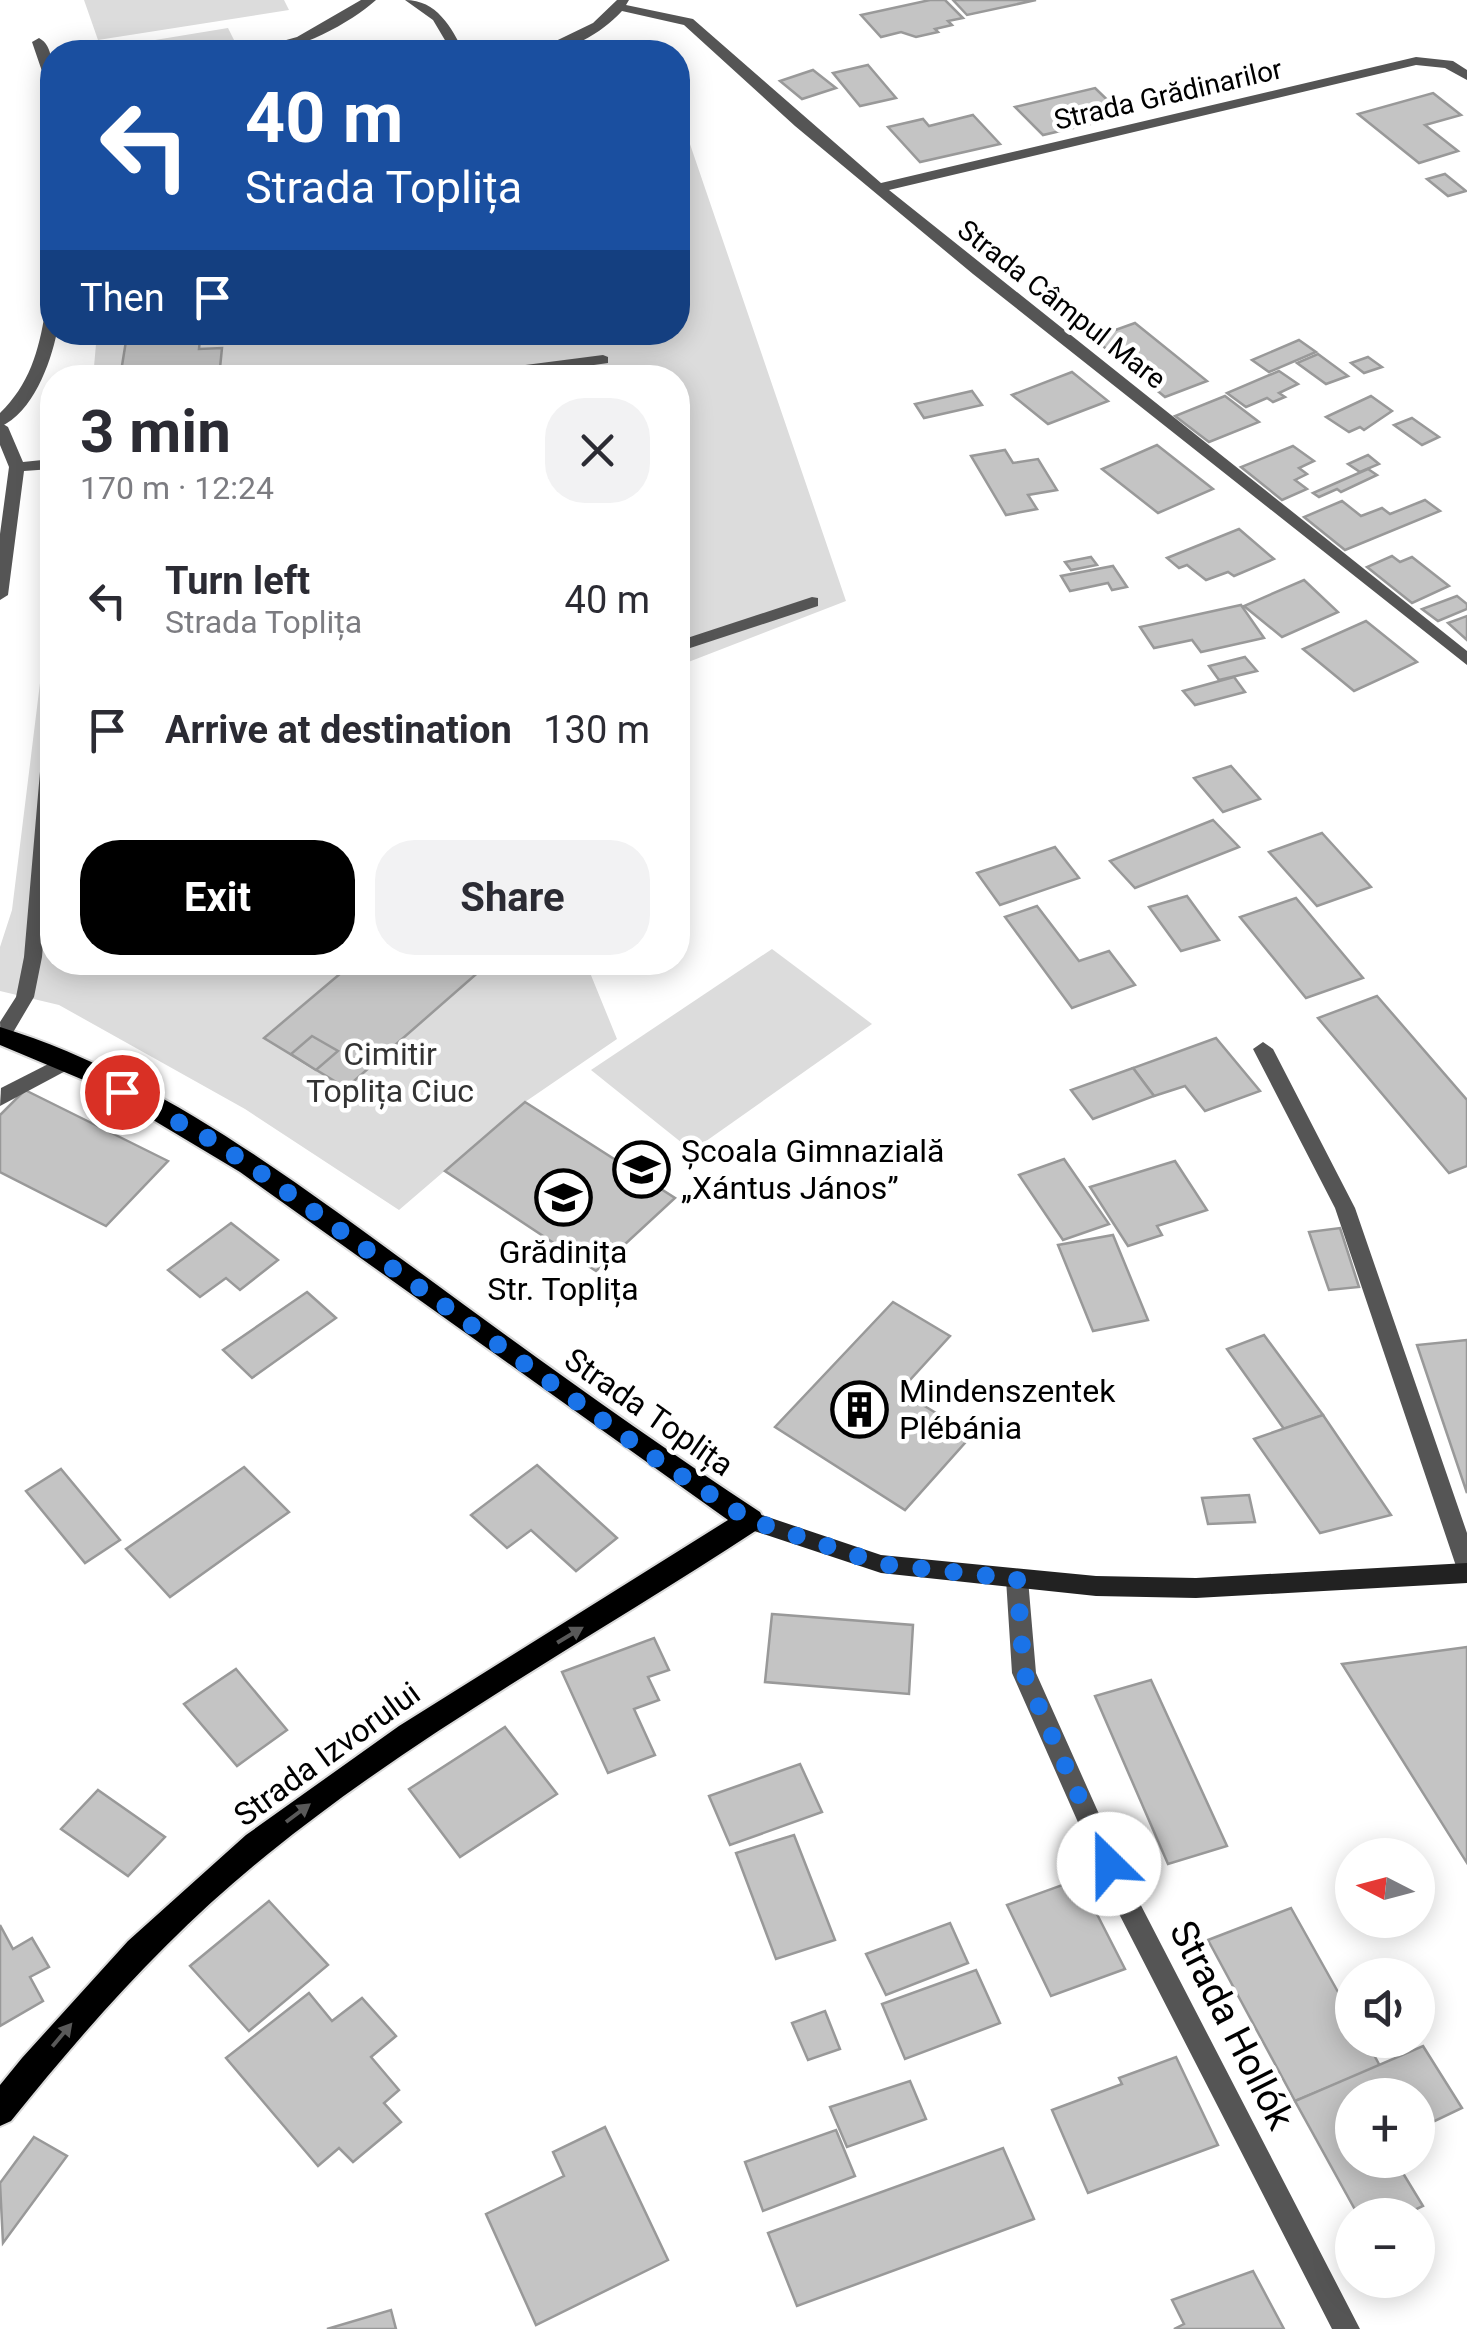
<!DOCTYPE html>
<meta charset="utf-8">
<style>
:root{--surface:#fff;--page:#f2f2f3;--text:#2b2b33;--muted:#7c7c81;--accent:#000}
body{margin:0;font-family:Roboto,sans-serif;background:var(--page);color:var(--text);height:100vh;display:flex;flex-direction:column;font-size:38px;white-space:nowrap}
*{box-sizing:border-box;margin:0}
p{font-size:32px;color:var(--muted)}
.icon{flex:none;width:55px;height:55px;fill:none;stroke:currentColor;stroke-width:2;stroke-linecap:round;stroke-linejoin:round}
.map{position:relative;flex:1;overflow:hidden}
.panel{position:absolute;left:40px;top:365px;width:650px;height:610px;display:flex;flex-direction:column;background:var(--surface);border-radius:40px;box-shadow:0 5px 25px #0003}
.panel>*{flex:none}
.top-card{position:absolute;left:40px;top:40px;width:650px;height:305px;border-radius:40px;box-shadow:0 5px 25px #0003;background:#1a4fa0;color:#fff;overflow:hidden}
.needle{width:65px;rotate:276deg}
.tools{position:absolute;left:1335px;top:1838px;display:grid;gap:20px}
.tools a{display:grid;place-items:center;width:100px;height:100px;border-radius:50%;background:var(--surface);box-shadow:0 5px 25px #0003;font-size:50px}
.pin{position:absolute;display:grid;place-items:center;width:85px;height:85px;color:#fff;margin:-42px;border:5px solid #fff;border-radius:50%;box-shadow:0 2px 10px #0007}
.me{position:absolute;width:110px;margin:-55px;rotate:337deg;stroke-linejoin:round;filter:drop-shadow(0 0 8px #0008)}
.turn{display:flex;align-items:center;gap:35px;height:210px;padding:0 40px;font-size:45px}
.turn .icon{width:130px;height:130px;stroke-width:2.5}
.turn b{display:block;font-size:70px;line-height:85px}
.then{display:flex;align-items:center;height:95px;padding:0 40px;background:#0003;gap:20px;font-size:38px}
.round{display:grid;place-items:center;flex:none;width:105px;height:105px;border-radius:40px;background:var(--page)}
.head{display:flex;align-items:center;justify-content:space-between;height:170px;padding:0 40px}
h1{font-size:60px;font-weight:700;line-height:75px}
.cta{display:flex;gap:20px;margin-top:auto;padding:20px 40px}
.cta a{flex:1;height:115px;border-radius:40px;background:var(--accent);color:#fff;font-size:40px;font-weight:700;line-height:115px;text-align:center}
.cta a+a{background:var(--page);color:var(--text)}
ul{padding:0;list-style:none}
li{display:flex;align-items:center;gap:30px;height:130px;padding:0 40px}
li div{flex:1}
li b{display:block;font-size:38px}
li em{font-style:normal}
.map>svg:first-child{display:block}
.green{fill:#dcdcdc}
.building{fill:#c4c4c4;stroke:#999;stroke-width:2.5}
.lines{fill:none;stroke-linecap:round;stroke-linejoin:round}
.primary-casing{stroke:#dbdbdb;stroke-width:4}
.lane{fill:#555;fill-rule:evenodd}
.street{fill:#555;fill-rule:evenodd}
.secondary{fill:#222;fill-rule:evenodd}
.primary{fill:#000;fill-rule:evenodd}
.oneway{fill:#595959}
.route{stroke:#1a73e8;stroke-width:18;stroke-dasharray:0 32.4}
.labels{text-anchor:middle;stroke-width:9;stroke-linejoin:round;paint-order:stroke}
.far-street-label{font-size:28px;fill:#000;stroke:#fff}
.park-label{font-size:32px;fill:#333;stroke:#fff}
.poi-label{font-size:32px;fill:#000;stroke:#fff;text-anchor:start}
.street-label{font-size:32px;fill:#000;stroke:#fff}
.near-street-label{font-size:38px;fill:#000;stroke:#fff}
</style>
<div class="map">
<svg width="1467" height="2329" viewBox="0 0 1467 2329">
<rect width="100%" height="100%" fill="#fff"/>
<g class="green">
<path d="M 84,0 L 284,0 L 289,10 L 98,40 Z"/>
<path d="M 228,28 L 240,52 L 109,52 L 150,45 L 149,41 Z"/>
<path d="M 678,109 L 846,601 L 678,666 L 678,378 L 93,378 L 97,333 L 678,332 Z"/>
<path d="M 52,586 L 52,962 L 586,963 L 617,1039 L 525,1102 L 399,1210 L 245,1109 L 59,1005 L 0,991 L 0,947 L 12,910 Z"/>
<path d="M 772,949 L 872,1024 L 692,1151 L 591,1070 Z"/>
</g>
<g class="building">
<path d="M 930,0 L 945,0 L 963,18 L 948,21 L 952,25 L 935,29 L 938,32 L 916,37 L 901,32 L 881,37 L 861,15 Z"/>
<path d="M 953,0 L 1036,0 L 967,15 Z"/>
<path d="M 868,65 L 896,98 L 860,106 L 833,73 Z"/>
<path d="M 813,70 L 836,88 L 802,99 L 780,81 Z"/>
<path d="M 1095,88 L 1124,116 L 1043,135 L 1015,107 Z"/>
<path d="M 1433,93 L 1461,115 L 1425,125 L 1458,151 L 1419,163 L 1358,114 Z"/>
<path d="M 973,115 L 1000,144 L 920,162 L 888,127 L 923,119 L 929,126 Z"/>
<path d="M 1445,174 L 1466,191 L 1448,196 L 1427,179 Z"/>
<path d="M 1135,323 L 1207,381 L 1165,397 L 1093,338 Z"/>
<path d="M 200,339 L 199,349 L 222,348 L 219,378 L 120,378 L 126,341 Z"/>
<path d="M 1299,340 L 1316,352 L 1269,372 L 1252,360 Z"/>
<path d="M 1318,354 L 1348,376 L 1326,384 L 1297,363 Z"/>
<path d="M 1368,357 L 1382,367 L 1364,373 L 1351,363 Z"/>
<path d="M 1279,371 L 1298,384 L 1279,393 L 1285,397 L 1273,402 L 1267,398 L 1246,407 L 1227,393 Z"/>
<path d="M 1072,372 L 1108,401 L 1048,424 L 1012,395 Z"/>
<path d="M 972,391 L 982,405 L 924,418 L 915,404 Z"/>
<path d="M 1225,396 L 1259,422 L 1209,442 L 1175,416 Z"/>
<path d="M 1371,396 L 1392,411 L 1364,430 L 1360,427 L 1349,432 L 1326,417 Z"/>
<path d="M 1412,418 L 1439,437 L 1422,445 L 1394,425 Z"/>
<path d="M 1157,445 L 1213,489 L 1158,513 L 1102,469 Z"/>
<path d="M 1293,446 L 1314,461 L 1299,468 L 1307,474 L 1295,480 L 1307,489 L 1282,500 L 1241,467 Z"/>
<path d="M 1005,450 L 1013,463 L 1038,459 L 1057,490 L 1028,495 L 1037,509 L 1006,515 L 971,456 Z"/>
<path d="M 1368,455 L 1379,464 L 1360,472 L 1348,464 Z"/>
<path d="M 1368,469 L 1377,475 L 1341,492 L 1337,489 L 1319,497 L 1313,493 Z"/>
<path d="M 1425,500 L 1440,511 L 1345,550 L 1304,517 L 1342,501 L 1361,516 L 1382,508 L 1390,514 Z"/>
<path d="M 1239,529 L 1274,559 L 1234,576 L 1228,572 L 1206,580 L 1187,565 L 1179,568 L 1167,558 Z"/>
<path d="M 1392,556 L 1400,562 L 1412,557 L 1449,586 L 1412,603 L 1367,567 Z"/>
<path d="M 1091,557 L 1097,565 L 1071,570 L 1065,562 Z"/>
<path d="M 1113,566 L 1127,587 L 1112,590 L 1108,583 L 1070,591 L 1061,576 Z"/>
<path d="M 1304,580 L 1338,612 L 1282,637 L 1244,606 Z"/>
<path d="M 1457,596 L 1467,604 L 1467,609 L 1438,621 L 1422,609 Z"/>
<path d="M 1241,605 L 1264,638 L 1201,652 L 1192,640 L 1154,648 L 1140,627 Z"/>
<path d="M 1467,616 L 1467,640 L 1448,623 Z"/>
<path d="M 1366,621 L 1417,662 L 1354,691 L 1303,649 Z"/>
<path d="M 1245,657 L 1257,671 L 1219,680 L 1209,666 Z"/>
<path d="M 1234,677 L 1245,692 L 1195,705 L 1183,691 Z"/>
<path d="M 1231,766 L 1260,799 L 1223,812 L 1194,778 Z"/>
<path d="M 1213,820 L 1239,847 L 1135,888 L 1110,861 Z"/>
<path d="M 1322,833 L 1371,887 L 1317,906 L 1269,852 Z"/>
<path d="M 1055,847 L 1079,878 L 1000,905 L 977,873 Z"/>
<path d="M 1187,896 L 1219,940 L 1181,951 L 1149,907 Z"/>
<path d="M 1296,898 L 1363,978 L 1306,998 L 1240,917 Z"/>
<path d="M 1037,906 L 1079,961 L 1109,951 L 1135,985 L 1072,1008 L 1005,917 Z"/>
<path d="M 354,962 L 490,962 L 346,1088 L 264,1038 Z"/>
<path d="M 1377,996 L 1467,1100 L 1467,1166 L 1449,1173 L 1318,1018 Z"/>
<path d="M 312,1036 L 338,1051 L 316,1070 L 291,1054 Z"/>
<path d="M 1216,1038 L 1260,1091 L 1205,1111 L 1185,1086 L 1154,1096 L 1133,1068 Z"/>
<path d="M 1133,1068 L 1154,1096 L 1093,1119 L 1071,1090 Z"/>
<path d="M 25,1090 L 168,1161 L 106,1226 L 0,1172 L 0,1115 Z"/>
<path d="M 525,1102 L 675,1198 L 596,1271 L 445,1171 Z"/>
<path d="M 1064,1159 L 1109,1224 L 1063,1240 L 1019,1175 Z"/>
<path d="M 1175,1161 L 1207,1210 L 1157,1226 L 1162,1235 L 1128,1246 L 1090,1187 Z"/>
<path d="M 231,1223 L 278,1260 L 240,1290 L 226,1278 L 200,1297 L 168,1270 Z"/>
<path d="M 1340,1228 L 1359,1287 L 1329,1290 L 1309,1232 Z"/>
<path d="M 1113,1235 L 1148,1320 L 1093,1331 L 1058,1245 Z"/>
<path d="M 307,1292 L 336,1318 L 252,1378 L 223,1350 Z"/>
<path d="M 893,1302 L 950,1336 L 900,1391 L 972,1435 L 905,1510 L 775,1427 Z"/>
<path d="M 1264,1335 L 1323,1415 L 1284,1429 L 1227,1349 Z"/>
<path d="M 1467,1340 L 1467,1493 L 1417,1345 Z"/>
<path d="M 1323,1415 L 1391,1515 L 1320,1533 L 1254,1439 Z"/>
<path d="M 537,1465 L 617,1538 L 576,1571 L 531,1530 L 507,1548 L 471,1515 Z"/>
<path d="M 244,1467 L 289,1512 L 170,1597 L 126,1549 Z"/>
<path d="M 61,1469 L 120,1540 L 85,1563 L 26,1491 Z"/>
<path d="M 1249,1495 L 1255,1522 L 1208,1524 L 1202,1498 Z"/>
<path d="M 772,1614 L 913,1625 L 909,1694 L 765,1682 Z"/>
<path d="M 654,1638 L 669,1670 L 648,1677 L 659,1700 L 634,1709 L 655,1755 L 608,1773 L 562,1672 Z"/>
<path d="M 1467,1647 L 1467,1863 L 1342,1664 Z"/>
<path d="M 236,1669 L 287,1730 L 237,1766 L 184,1704 Z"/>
<path d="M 1151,1680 L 1227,1846 L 1168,1864 L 1095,1696 Z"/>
<path d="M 505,1727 L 557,1794 L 460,1857 L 409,1789 Z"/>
<path d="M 800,1764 L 822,1812 L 730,1845 L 709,1796 Z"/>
<path d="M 98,1790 L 165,1837 L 128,1876 L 61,1829 Z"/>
<path d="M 794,1835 L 835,1940 L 776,1959 L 736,1853 Z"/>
<path d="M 1079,1879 L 1125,1969 L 1051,1996 L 1007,1905 Z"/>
<path d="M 269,1901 L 328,1965 L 249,2031 L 190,1966 Z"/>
<path d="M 1291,1908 L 1352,2017 L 1352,2040 L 1366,2040 L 1380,2066 L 1295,2101 L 1208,1940 Z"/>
<path d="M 950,1923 L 968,1963 L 886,1995 L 866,1954 Z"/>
<path d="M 0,1925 L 13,1949 L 32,1938 L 49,1967 L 30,1977 L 43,2001 L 0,2026 Z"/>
<path d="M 976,1970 L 1000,2023 L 905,2059 L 882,2004 Z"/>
<path d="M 309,1993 L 332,2021 L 362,1998 L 396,2036 L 371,2057 L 399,2090 L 384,2103 L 401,2122 L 353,2162 L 339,2148 L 318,2166 L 226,2058 Z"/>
<path d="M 825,2011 L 840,2049 L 808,2060 L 792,2023 Z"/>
<path d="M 1423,2046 L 1462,2108 L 1418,2129 L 1418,2095 L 1352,2095 L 1352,2160 L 1395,2160 L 1423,2206 L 1404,2215 L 1358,2215 L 1295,2101 Z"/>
<path d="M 1176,2057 L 1218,2145 L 1088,2193 L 1052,2110 L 1122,2084 L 1119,2078 Z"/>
<path d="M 910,2081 L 926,2119 L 847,2147 L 830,2107 Z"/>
<path d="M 605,2127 L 668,2260 L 536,2325 L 486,2214 L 564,2176 L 553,2152 Z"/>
<path d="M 836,2130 L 855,2176 L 763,2211 L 745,2162 Z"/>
<path d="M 34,2137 L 67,2156 L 3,2243 L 0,2183 Z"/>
<path d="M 1003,2148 L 1034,2219 L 797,2306 L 768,2233 Z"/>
<path d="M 1253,2271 L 1284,2329 L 1174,2329 L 1184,2324 L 1172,2300 Z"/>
<path d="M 391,2310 L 396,2329 L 327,2329 Z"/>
</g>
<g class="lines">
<defs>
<path id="primary" d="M 0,1027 C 154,1074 290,1178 418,1271 C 531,1354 643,1435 760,1512 L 764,1520 L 760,1528 C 596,1636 421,1730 268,1854 C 171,1932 89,2024 11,2121 L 0,2126 L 0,2085 L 22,2058 L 128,1941 L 246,1835 L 399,1726 L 728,1520 L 240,1172 L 93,1084 L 0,1045 Z"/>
</defs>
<use href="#primary" class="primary-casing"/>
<g class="lane">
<path d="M 361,0 L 376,0 C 348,25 285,59 247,51 L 297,37 Z"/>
<path d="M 405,0 C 437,0 451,27 464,52 L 452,52 L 433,20 Z"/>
<path d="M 39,38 C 54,46 52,68 52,84 L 45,80 L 32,42 Z"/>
<path d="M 603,355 L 608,357 L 608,363 L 503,378 L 457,378 L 464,373 Z"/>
<path d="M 0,422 L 8,427 L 23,462 L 52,459 L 52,469 L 24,471 L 8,595 L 0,600 L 0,534 L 9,467 L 0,445 Z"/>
<path d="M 812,597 L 818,598 L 818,606 L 678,652 L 678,641 Z"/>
<path d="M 52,731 L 52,835 L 42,957 L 34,997 L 8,1041 L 1,1043 L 0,1022 L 16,997 L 24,957 L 43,737 Z"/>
<path d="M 66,1055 L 73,1057 L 76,1062 L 73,1067 L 0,1106 L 1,1088 Z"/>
</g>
<g class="street">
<path d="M 617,0 L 629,0 L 626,5 L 693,19 L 881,183 L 1416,57 L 1453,61 L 1467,70 L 1467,80 L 1445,68 L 1416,65 L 889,190 L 1467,651 L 1467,665 L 973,274 L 795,126 L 684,25 L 622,11 C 600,35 565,54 533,52 L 593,23 Z"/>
<path d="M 52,308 L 52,332 L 57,332 C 50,365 33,412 0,427 L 0,413 C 29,385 39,351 45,312 Z"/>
<path d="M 1263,1042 L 1273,1049 L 1355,1208 L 1467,1533 L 1467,1576 L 1459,1573 L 1456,1566 L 1335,1208 L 1253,1049 Z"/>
<path d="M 1017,1569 L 1025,1572 L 1028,1579 L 1036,1673 L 1133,1890 L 1360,2329 L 1332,2329 L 1115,1906 L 1012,1673 L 1006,1579 L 1009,1572 Z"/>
</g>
<path class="secondary" d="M 750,1511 L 881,1555 L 1096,1576 L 1196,1578 L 1467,1563 L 1467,1583 L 1196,1598 L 1096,1596 L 881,1573 L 742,1527 L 739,1520 L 742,1513 Z"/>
<use href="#primary" class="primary"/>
</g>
<defs><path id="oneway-solid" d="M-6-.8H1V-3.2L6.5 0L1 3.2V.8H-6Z" transform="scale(2.5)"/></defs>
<g class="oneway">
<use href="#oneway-solid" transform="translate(570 1635) rotate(-31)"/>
<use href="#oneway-solid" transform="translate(298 1813) rotate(-37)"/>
<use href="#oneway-solid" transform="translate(62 2035) rotate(-50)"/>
</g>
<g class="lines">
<path class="route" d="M 122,1092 L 210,1139 L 258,1171 L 663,1464 L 750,1520 L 881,1564 L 1017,1579 L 1024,1673 L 1109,1864"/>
</g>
<defs>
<symbol id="school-ring" viewBox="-11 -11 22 22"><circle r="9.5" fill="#fff" stroke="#000" stroke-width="1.5"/><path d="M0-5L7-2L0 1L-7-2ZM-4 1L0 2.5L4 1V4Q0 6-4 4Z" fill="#000"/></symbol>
<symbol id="building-ring" viewBox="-11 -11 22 22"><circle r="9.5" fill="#fff" stroke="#000" stroke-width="1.5"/><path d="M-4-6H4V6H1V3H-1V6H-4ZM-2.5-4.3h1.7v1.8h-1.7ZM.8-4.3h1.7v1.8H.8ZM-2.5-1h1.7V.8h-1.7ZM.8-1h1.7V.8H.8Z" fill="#000"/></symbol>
</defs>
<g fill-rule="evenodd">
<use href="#school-ring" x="610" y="1138" width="63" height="63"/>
<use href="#school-ring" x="532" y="1166" width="63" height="63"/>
<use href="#building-ring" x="828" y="1378" width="63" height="63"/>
</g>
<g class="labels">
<g class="far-street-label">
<text transform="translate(1168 94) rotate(-13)" y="10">Strada Grădinarilor</text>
<text transform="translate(1062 304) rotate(38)" y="10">Strada Câmpul Mare</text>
</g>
<g class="park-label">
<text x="390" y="1065">Cimitir<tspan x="390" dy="37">Toplița Ciuc</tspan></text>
</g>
<g class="poi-label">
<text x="681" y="1162">Școala Gimnazială<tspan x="681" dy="37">„Xántus János”</tspan></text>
<text x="563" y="1263" text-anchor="middle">Grădinița<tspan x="563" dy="37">Str. Toplița</tspan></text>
<text x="899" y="1402">Mindenszentek<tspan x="899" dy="37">Plébánia</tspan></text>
</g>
<g class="street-label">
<text transform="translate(649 1412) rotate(35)" y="11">Strada Toplița</text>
<text transform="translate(327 1754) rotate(-36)" y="11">Strada Izvorului</text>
</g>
<g class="near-street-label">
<text transform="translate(1232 2025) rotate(63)" y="13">Strada Hollók</text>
</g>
</g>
</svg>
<div class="tools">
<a><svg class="needle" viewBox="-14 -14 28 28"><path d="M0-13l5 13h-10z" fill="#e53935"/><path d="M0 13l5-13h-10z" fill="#7c7c81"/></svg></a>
<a><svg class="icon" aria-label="sound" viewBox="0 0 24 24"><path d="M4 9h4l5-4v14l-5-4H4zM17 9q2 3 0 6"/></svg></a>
<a>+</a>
<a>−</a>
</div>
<div class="pin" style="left:122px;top:1092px;background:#d93025"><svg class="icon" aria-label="arrive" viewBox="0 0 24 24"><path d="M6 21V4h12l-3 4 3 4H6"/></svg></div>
<svg class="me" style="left:1109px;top:1864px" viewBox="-20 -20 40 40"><circle r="19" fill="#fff"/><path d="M0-13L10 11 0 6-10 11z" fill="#1a73e8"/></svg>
<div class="top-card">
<div class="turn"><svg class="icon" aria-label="left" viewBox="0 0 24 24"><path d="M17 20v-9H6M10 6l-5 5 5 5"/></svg><div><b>40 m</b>Strada Toplița</div></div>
<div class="then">Then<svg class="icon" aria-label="arrive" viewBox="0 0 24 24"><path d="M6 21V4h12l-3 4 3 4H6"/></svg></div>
</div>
<section class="panel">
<div class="head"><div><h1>3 min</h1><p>170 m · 12:24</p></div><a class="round"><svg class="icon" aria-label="close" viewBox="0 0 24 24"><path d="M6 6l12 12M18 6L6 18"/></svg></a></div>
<ul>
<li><svg class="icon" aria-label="left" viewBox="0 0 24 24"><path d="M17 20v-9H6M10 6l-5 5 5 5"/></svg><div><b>Turn left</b><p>Strada Toplița</p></div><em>40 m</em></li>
<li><svg class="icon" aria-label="arrive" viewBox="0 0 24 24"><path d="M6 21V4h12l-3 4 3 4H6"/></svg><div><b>Arrive at destination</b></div><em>130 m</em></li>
</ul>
<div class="cta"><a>Exit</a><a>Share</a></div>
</section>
</div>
